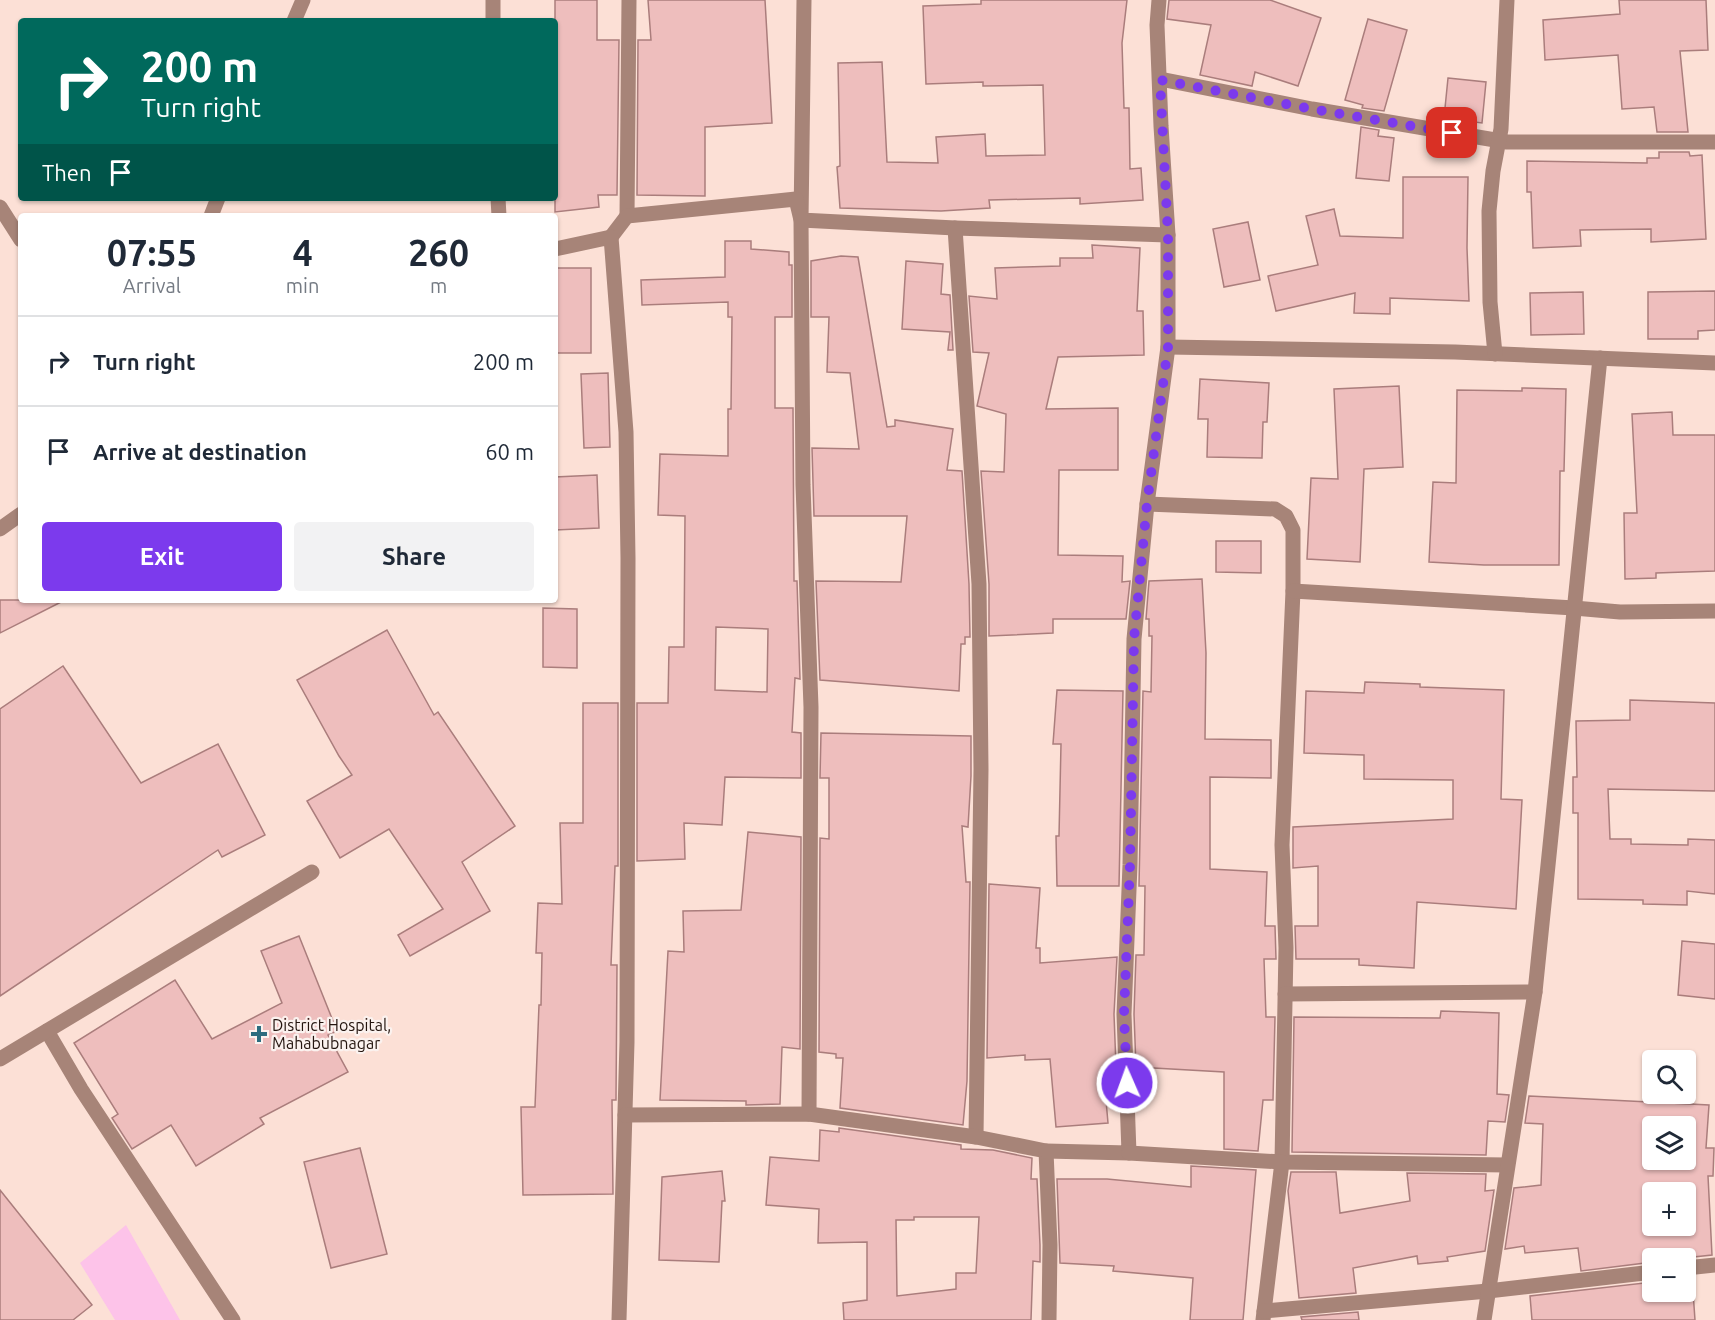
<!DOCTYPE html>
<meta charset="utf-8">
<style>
:root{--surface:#fff;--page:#f2f2f3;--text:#1f2937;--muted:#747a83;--line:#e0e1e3;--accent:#7c3aed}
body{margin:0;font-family:Ubuntu,sans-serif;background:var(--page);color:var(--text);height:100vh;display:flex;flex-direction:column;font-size:22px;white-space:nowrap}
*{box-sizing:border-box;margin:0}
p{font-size:20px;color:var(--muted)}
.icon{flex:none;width:33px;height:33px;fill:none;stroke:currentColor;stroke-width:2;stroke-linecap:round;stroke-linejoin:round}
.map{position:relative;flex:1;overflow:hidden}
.sheet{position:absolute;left:18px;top:213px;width:540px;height:390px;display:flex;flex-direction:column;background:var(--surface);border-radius:6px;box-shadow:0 2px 4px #0004}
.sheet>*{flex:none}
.guide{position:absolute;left:18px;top:18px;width:540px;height:183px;border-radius:6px;box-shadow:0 2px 4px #0004;background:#00695c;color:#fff;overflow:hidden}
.buttons{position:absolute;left:1642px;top:1050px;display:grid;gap:12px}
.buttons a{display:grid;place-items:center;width:54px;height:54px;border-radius:6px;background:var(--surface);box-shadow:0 2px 4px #0004;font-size:30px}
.pin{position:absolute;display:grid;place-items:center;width:51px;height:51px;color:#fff;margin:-26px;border-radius:12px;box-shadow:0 3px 9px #0006}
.me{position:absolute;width:66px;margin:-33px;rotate:358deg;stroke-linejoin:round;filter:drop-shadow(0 0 4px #0008)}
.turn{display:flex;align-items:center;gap:21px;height:126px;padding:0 24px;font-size:27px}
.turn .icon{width:78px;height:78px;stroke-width:2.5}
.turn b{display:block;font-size:42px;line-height:51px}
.then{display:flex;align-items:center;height:57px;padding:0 24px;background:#0003;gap:12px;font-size:22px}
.eta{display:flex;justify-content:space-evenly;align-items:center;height:102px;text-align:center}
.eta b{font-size:36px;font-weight:700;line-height:42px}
.button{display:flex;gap:12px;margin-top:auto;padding:12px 24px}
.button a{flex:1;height:69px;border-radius:6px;background:var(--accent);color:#fff;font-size:24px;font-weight:700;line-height:69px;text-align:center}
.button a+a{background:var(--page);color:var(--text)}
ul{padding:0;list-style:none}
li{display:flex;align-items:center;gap:18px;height:90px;padding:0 24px;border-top:2px solid var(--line)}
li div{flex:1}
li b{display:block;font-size:22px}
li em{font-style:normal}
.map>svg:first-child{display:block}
.green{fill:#fdc3e9}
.building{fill:#eebebd;stroke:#aa7d7c;stroke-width:1.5;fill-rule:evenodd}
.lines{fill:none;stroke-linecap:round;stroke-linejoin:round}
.lane{stroke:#a78478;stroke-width:15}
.street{stroke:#a78478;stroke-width:15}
.route{stroke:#7c3aed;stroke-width:10;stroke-dasharray:0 18}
.poi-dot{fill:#2b6c7f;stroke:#fbf2ef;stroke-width:2}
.labels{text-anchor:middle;stroke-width:4.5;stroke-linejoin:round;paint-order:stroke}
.poi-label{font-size:16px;fill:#23140e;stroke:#fbf2ef;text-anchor:start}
</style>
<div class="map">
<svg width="1715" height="1320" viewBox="0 0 1715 1320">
<rect width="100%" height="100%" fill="#fce0d6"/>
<path class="green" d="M 126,1225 L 180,1320 L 115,1320 L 80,1263 Z"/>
<g class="building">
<path d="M 555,0 L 597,0 L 597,40 L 619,40 L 617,195 L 598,195 L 599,207 L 555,212 Z"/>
<path d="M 648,0 L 765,0 L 772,123 L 705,127 L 705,196 L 637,195 L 638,40 L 651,40 Z"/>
<path d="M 981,0 L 1127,0 L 1122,43 L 1124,108 L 1129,108 L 1130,169 L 1141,168 L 1143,200 L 1080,204 L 1080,198 L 989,200 L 990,208 L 941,211 L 840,208 L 837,167 L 840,166 L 838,63 L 882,62 L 887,162 L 938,163 L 936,137 L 985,134 L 986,156 L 1045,155 L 1043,85 L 983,86 L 983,82 L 926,84 L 923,6 L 981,4 Z"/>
<path d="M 1169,0 L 1270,0 L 1321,18 L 1298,86 L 1255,72 L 1252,86 L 1200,75 L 1211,25 L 1167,19 Z"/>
<path d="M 1619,0 L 1706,0 L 1708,50 L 1680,51 L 1688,132 L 1657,132 L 1654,107 L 1622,109 L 1618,55 L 1545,60 L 1543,20 L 1620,14 Z"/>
<path d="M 1368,19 L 1407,30 L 1384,111 L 1362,108 L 1363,105 L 1345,100 Z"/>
<path d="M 1448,78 L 1486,82 L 1482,123 L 1444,118 Z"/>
<path d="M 1361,127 L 1379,130 L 1378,136 L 1394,138 L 1389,181 L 1356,178 Z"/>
<path d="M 1659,152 L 1689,152 L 1690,156 L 1702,155 L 1706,239 L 1651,242 L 1651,229 L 1580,230 L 1581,246 L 1533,248 L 1531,192 L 1527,192 L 1527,161 L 1647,163 L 1647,158 L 1659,158 Z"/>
<path d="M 1403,177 L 1468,177 L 1467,248 L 1469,301 L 1390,298 L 1390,314 L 1354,313 L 1355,293 L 1276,311 L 1268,276 L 1318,265 L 1306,216 L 1334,209 L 1340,236 L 1403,238 Z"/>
<path d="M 1248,222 L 1260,280 L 1224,287 L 1213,229 Z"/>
<path d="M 725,241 L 751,241 L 751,249 L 789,252 L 789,265 L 792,265 L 792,317 L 775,317 L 775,408 L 793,408 L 794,581 L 797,581 L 800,679 L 795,678 L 792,732 L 801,733 L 801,778 L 725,777 L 722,825 L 684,823 L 685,859 L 637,861 L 637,703 L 668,703 L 669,647 L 684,647 L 685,516 L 658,515 L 660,454 L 728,456 L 728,409 L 731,409 L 732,317 L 728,317 L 728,302 L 642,305 L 641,280 L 725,277 ZM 716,627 L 768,629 L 767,692 L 715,690 Z"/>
<path d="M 1092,245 L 1140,248 L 1137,311 L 1143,311 L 1144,355 L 1058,357 L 1046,409 L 1118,408 L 1118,470 L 1059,470 L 1058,555 L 1123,556 L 1122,582 L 1130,581 L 1126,619 L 1053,619 L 1053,633 L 989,636 L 989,584 L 981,471 L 1004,472 L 1006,414 L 977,406 L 989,353 L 973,352 L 969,296 L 997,299 L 995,268 L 1060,266 L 1060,258 L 1093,258 Z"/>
<path d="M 841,256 L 858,257 L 887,427 L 895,426 L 895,420 L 953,429 L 947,470 L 962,471 L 969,584 L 970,637 L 965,637 L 965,644 L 961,644 L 959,691 L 820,680 L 816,581 L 901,582 L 907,516 L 814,516 L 812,448 L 859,449 L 850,373 L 827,372 L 829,317 L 811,317 L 811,261 Z"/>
<path d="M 906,261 L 943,264 L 941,294 L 950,295 L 953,350 L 948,350 L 950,332 L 902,329 Z"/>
<rect x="555" y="268" width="36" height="85"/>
<path d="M 1715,291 L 1715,330 L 1698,331 L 1698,339 L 1648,339 L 1648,292 Z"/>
<path d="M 1583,292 L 1584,334 L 1531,335 L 1530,293 Z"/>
<path d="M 608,373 L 610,447 L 584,448 L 581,374 Z"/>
<path d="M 1200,379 L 1269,383 L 1267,422 L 1263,422 L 1262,458 L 1207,457 L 1208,419 L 1198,419 Z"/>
<path d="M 1399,386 L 1403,467 L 1364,469 L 1360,562 L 1307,559 L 1311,478 L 1338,479 L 1334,389 Z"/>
<path d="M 1522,388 L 1566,389 L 1564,471 L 1560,471 L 1559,565 L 1484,565 L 1429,562 L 1433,482 L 1456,483 L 1457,390 L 1522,391 Z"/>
<path d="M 1672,412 L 1673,435 L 1715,435 L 1715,571 L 1656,573 L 1656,578 L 1625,579 L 1624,513 L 1637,513 L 1632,414 Z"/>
<path d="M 597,475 L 599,528 L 555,530 L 555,477 Z"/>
<path d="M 1216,541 L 1261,541 L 1261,573 L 1216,572 Z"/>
<path d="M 1202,579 L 1206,653 L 1205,739 L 1271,740 L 1271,778 L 1210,777 L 1210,869 L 1267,872 L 1265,926 L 1275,926 L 1276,959 L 1264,959 L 1266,1017 L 1275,1017 L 1273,1100 L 1263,1100 L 1258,1151 L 1224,1149 L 1224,1072 L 1136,1067 L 1134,1014 L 1136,955 L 1144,955 L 1145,886 L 1139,886 L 1143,691 L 1151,692 L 1152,636 L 1149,636 L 1149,619 L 1146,619 L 1149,581 Z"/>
<path d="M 0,600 L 65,600 L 0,633 Z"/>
<path d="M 543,608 L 577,609 L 577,668 L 543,667 Z"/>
<path d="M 387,630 L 434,715 L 438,712 L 515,826 L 462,862 L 490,911 L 410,956 L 398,935 L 443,909 L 389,829 L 340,858 L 307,801 L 352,775 L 339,756 L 297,680 Z"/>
<path d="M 63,666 L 141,783 L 218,744 L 265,835 L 222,857 L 218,850 L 0,996 L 0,709 Z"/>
<path d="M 1365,682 L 1420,684 L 1420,687 L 1504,690 L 1501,799 L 1522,800 L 1516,909 L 1417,902 L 1414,968 L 1359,965 L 1359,959 L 1296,959 L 1295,926 L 1318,926 L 1318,866 L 1293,868 L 1293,827 L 1453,819 L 1453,780 L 1364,779 L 1364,755 L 1304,753 L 1306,691 L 1364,693 Z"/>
<path d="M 1057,690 L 1123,691 L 1119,886 L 1057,886 L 1056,836 L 1059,836 L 1061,744 L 1053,744 Z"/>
<path d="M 1630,700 L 1715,703 L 1715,791 L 1608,789 L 1610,839 L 1631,839 L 1631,844 L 1688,845 L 1688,839 L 1715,840 L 1715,894 L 1687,891 L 1687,905 L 1643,904 L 1643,900 L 1578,899 L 1578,813 L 1573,813 L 1573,777 L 1577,777 L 1576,721 L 1630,720 Z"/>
<path d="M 583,703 L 618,703 L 618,866 L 615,866 L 611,965 L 617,965 L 616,1100 L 612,1100 L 613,1194 L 523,1195 L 521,1107 L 535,1107 L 539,1005 L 541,1005 L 542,953 L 536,953 L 538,903 L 562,904 L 560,823 L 583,823 Z"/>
<path d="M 821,733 L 971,736 L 971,776 L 968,827 L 962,826 L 966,882 L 970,882 L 967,1081 L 963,1125 L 840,1108 L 843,1058 L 836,1058 L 836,1054 L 819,1052 L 820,838 L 829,839 L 829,778 L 820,778 Z"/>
<path d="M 748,832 L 801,837 L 800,1049 L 782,1047 L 780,1104 L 746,1105 L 746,1101 L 660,1100 L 668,951 L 684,952 L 683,911 L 741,910 Z"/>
<path d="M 989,884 L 1040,888 L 1036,948 L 1040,948 L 1040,963 L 1117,957 L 1114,1014 L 1116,1067 L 1103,1066 L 1108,1123 L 1056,1127 L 1050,1059 L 1025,1060 L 1025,1055 L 987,1058 Z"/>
<path d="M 299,936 L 337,1031 L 328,1035 L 348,1072 L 260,1118 L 264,1124 L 196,1166 L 171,1125 L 132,1149 L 112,1118 L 118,1114 L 74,1043 L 175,980 L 212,1039 L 282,1003 L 261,951 Z"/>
<path d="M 1682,941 L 1715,944 L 1715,999 L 1678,995 Z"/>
<path d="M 1441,1011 L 1499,1013 L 1497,1094 L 1509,1095 L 1505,1122 L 1488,1121 L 1486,1155 L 1292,1152 L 1294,1017 L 1440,1018 Z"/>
<path d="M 1529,1096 L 1709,1105 L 1706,1148 L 1714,1148 L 1713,1176 L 1708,1176 L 1712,1255 L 1684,1258 L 1653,1258 L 1653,1262 L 1581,1271 L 1578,1248 L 1525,1253 L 1524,1246 L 1505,1249 L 1514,1188 L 1541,1185 L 1543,1124 L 1525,1123 ZM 1653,1126 L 1686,1126 L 1686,1160 L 1653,1160 ZM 1653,1192 L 1686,1192 L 1686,1226 L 1653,1226 Z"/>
<path d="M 839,1128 L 961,1145 L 961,1149 L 993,1150 L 1032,1158 L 1031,1179 L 1037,1179 L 1040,1245 L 1040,1262 L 1033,1261 L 1031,1320 L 844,1320 L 843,1303 L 867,1300 L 867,1242 L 818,1243 L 819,1209 L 766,1205 L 770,1157 L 819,1161 L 820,1130 L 839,1132 ZM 914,1217 L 979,1217 L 976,1273 L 956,1273 L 956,1289 L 897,1296 L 896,1220 L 914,1220 Z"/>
<path d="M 360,1148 L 387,1254 L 331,1268 L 304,1162 Z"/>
<path d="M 1191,1166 L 1256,1170 L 1243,1320 L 1190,1320 L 1193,1278 L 1113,1271 L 1114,1266 L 1060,1263 L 1057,1179 L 1107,1179 L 1191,1187 Z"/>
<path d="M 722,1171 L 725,1201 L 722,1201 L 719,1262 L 659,1260 L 662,1177 Z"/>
<path d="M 1291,1172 L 1336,1172 L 1340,1213 L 1410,1201 L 1407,1173 L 1486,1174 L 1485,1191 L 1494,1190 L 1485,1251 L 1447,1257 L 1448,1261 L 1418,1264 L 1417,1256 L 1353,1268 L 1356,1293 L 1299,1298 L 1288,1191 Z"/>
<path d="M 0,1190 L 92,1305 L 73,1320 L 0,1320 Z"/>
<path d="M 1692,1277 L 1695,1320 L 1532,1320 L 1530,1296 L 1653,1282 L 1653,1292 L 1686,1292 L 1686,1278 Z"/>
<path d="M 1358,1312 L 1359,1320 L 1302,1320 L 1301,1317 Z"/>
</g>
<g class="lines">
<g class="lane">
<path d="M 47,1031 L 81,1089 L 233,1320"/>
<path d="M 0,1059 L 312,872"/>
</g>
<g class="street">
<path d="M 493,0 L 493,21"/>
<path d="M 804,0 L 801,220 L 955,228 L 1168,235"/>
<path d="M 294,21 L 303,0"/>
<path d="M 1160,79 L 1312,109 L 1507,142 L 1715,142"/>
<path d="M 498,198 L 499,216"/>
<path d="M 0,207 L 21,240"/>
<path d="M 211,216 L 218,198"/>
<path d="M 627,216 L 629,0"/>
<path d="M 955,228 L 979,584 L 981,769 L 976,1137"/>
<path d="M 611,237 L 627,216 L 796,199 L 801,220 L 803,485 L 811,707 L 809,1114"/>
<path d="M 555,249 L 611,237 L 626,432 L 628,558 L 627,1042 L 619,1320"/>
<path d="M 1168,347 L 1455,352 L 1715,363"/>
<path d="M 1495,354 L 1490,302 L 1489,211 L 1493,171 L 1501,129 L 1507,0"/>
<path d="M 1147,504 L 1275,509 L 1286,516 L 1293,530 L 1293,591 L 1282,845 L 1286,948 L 1282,1162 L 1507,1165"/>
<path d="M 0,529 L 21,514"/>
<path d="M 1293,591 L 1574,608 L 1620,612 L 1715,611"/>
<path d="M 1285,994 L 1535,992"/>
<path d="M 625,1115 L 809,1114 L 976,1137 L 1046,1151 L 1050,1245 L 1049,1320"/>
<path d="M 1046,1151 L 1129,1153 L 1124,1014 L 1130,865 L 1134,639 L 1147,504 L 1168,347 L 1168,235 L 1161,126 L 1157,25 L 1159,0"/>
<path d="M 1129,1153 L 1282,1162 L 1263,1320"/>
<path d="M 1686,1268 L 1715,1265"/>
<path d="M 1264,1311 L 1488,1291 L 1653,1272"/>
<path d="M 1484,1320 L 1535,992 L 1600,358"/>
</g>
</g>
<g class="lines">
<path class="route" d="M 1127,1083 L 1124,1014 L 1130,865 L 1134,639 L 1147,504 L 1168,347 L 1168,235 L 1160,80 L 1312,109 L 1452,133"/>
</g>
<path class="poi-dot" d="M256 1025h6v6h6v6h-6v6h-6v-6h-6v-6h6z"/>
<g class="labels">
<g class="poi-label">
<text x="272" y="1031">District Hospital,<tspan x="272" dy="18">Mahabubnagar</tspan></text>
</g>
</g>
</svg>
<div class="buttons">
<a><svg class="icon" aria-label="search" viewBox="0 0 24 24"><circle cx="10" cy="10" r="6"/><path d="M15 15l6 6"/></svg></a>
<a><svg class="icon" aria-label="layers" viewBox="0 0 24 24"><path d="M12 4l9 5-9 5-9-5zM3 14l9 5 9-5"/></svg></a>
<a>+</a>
<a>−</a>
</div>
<div class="pin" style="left:1452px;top:133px;background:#d93025"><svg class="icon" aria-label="arrive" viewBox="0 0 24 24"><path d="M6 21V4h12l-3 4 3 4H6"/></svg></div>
<svg class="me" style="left:1127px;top:1083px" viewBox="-20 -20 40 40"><circle r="17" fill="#7c3aed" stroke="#fff" stroke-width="3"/><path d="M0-11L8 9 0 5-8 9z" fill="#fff"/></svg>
<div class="guide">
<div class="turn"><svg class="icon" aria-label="right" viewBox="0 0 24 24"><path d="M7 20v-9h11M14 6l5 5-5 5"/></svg><div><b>200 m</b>Turn right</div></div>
<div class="then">Then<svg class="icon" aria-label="arrive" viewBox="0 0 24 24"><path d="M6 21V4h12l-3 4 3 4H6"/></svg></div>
</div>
<section class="sheet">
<div class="eta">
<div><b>07:55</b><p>Arrival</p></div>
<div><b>4</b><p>min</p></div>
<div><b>260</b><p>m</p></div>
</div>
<ul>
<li><svg class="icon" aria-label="right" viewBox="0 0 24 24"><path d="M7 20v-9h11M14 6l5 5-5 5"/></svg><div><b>Turn right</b></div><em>200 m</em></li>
<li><svg class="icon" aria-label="arrive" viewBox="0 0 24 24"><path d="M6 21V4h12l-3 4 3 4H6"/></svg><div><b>Arrive at destination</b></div><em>60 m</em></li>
</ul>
<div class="button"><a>Exit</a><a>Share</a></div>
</section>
</div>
